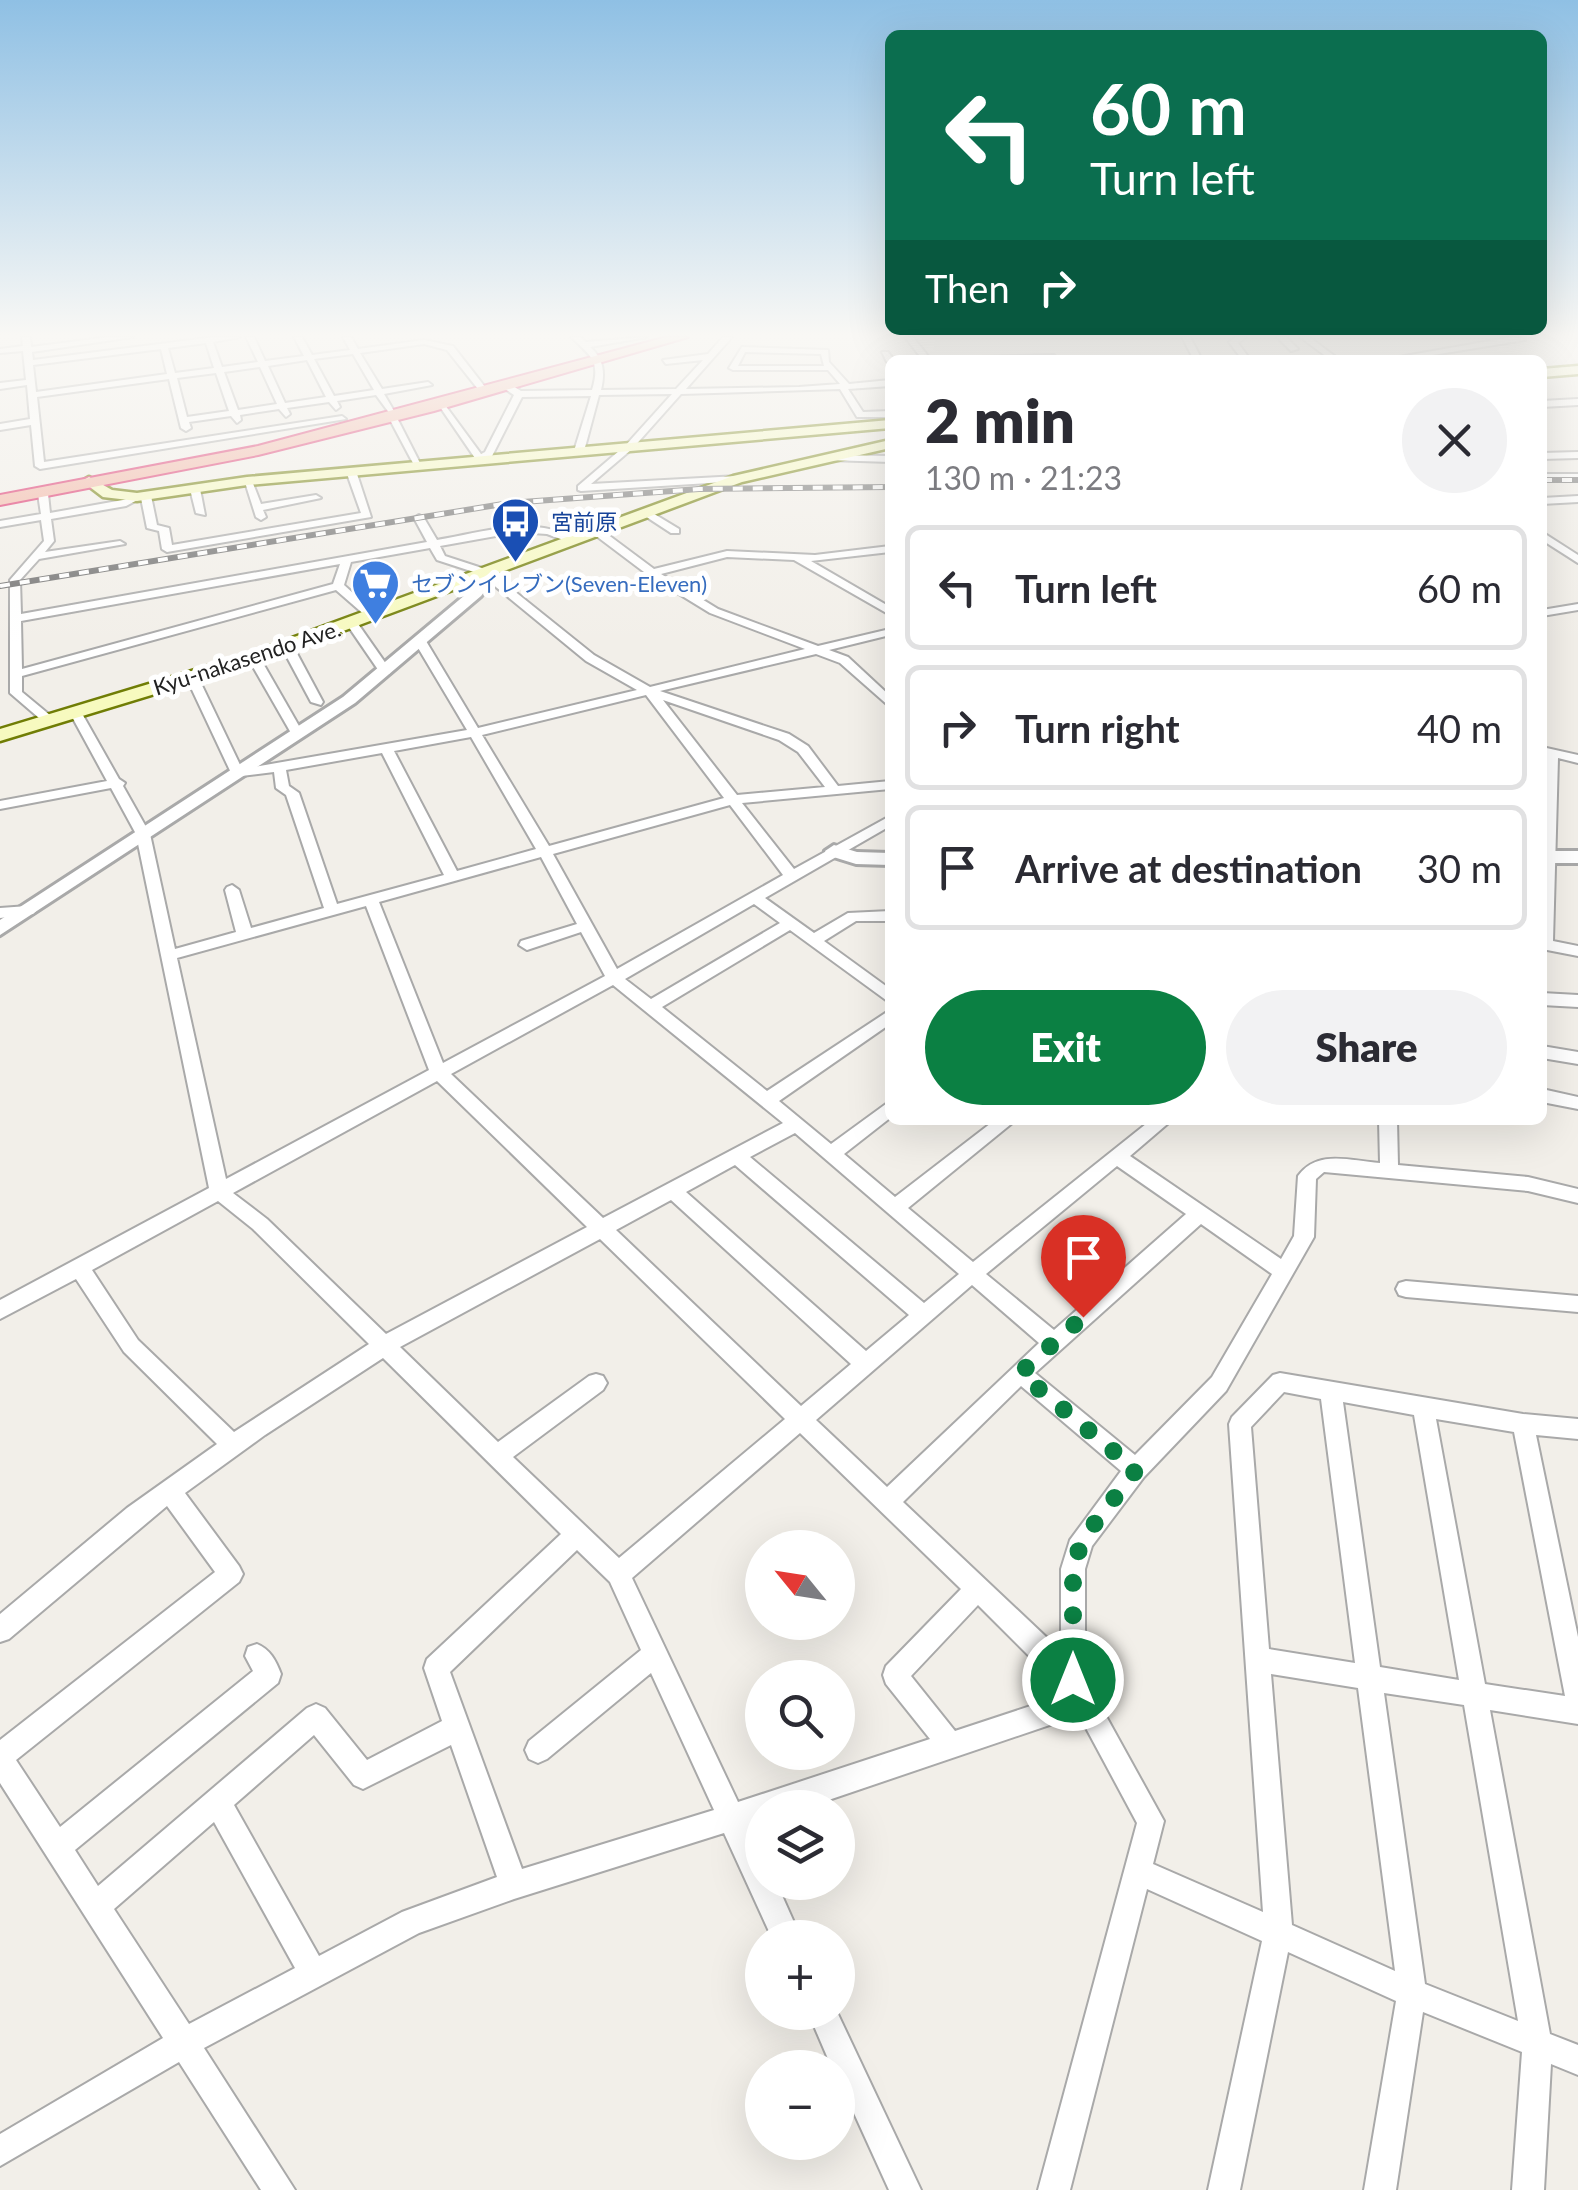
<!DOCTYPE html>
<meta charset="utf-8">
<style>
:root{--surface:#fff;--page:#f2f2f3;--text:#2b2b33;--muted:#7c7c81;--line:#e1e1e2;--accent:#0b8043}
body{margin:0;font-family:Lato,"Noto Sans JP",sans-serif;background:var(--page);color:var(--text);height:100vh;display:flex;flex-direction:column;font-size:38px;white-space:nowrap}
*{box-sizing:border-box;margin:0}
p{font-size:32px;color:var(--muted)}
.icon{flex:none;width:55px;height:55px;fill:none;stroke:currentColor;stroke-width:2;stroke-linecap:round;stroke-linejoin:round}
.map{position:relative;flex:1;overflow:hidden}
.drawer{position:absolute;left:885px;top:355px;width:662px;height:770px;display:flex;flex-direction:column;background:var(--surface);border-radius:15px;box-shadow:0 10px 40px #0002}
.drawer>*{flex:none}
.top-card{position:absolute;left:885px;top:30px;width:662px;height:305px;border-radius:15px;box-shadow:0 10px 40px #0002;background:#0b6e4f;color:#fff;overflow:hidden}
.needle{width:65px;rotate:300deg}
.buttons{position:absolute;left:745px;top:1530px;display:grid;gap:20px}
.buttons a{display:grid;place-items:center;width:110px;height:110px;border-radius:50%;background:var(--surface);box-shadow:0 10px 40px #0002;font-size:50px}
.pin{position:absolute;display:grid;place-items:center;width:85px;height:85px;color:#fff;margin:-102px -42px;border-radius:50% 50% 50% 0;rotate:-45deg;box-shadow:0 0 10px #0007}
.pin .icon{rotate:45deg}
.me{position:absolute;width:110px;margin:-55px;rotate:0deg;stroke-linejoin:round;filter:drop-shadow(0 0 8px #0008)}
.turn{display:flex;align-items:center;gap:35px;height:210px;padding:0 40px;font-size:45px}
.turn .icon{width:130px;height:130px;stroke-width:2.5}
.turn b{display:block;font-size:70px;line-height:85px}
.then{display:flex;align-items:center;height:95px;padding:0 40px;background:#0003;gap:20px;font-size:38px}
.round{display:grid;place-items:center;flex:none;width:105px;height:105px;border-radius:52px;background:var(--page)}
.headline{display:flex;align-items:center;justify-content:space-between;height:170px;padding:0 40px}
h1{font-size:60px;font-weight:800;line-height:75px}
.cta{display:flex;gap:20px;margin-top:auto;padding:20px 40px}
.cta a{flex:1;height:115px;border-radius:60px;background:var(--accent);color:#fff;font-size:40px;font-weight:800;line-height:115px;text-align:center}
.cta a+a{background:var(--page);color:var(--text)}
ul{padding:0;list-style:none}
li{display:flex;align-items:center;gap:30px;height:125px;margin:0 20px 15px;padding:0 20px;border:5px solid var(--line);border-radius:15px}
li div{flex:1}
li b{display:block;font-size:38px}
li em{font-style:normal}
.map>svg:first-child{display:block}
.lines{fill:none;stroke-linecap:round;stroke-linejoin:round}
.minor-casing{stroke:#a9a9a9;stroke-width:4}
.tertiary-casing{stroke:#a9a9a9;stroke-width:6}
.secondary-casing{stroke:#707d05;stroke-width:5}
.trunk-casing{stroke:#dc2a67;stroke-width:4}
.minor{fill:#fff;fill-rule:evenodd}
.tertiary{fill:#fff;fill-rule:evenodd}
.secondary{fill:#f7fabf;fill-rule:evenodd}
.trunk{fill:#f2b4a3;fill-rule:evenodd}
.rail-casing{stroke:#707070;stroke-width:6}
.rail{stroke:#fff;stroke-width:4;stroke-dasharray:10;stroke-linecap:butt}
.route{stroke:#0b8043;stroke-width:18;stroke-dasharray:0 32.4}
.labels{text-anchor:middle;stroke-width:10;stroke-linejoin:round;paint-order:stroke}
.far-transit-label{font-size:22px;fill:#164399;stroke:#fff;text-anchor:start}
.far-shop-label{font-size:22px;fill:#366cbe;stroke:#fff;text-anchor:start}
.far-street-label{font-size:22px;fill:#222;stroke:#fff}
</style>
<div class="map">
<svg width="1578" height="2190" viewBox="0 0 1578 2190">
<rect width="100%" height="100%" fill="#f2efe9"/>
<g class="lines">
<defs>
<g id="minor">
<path d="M 22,337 L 30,337 L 31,347 L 109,337 L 133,337 L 32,352 L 33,360 L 215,337 L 240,337 L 213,342 L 222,367 L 258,362 L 246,337 L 254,337 L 265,361 L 304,356 L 294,337 L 302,337 L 312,355 L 350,350 L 343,337 L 351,337 L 358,349 L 424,340 L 453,346 L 485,387 L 478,389 L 447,350 L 424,344 L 360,353 L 382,389 L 428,382 L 432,385 L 384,394 L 394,411 L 390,414 L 376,395 L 337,401 L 340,407 L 336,410 L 329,402 L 287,408 L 290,414 L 286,417 L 279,409 L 240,415 L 241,420 L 237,423 L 231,416 L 189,422 L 191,428 L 186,431 L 181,428 L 169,379 L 37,397 L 44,462 L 342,416 L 346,419 L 40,469 L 35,466 L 31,425 L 0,430 L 0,424 L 30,419 L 27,385 L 0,389 L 0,383 L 26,380 L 23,351 L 0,353 L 0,349 L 23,346 ZM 206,343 L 214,368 L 175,373 L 168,348 ZM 161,349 L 167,374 L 36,392 L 33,365 ZM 353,354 L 374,390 L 334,396 L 314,359 ZM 307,360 L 326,397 L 285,403 L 268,366 ZM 260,367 L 277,404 L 238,410 L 224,372 ZM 216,373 L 229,411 L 187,417 L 177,378 Z"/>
<path d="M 571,337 L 580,337 L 586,342 L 647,337 L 590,347 C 604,359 605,373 601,390 L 676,389 L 703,360 L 666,364 L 663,360 L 708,354 L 723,337 L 732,337 L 686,389 L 799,387 L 840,384 L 828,370 L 733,370 L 729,368 L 742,347 L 828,350 L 829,362 L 849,384 L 890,380 L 890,386 L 848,389 L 863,412 L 890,411 L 890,417 L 857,417 L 840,389 L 681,394 L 632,449 L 591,484 L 738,476 L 743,479 L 741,481 L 581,491 L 578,490 L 578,486 L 626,445 L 672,394 L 599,395 L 584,451 L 579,454 L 574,451 L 591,396 L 522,397 L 492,456 L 477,461 L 436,401 L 442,401 L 481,454 L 485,452 L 514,395 L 502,387 L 502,383 L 508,383 L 521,391 L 592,390 C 601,361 591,356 571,337 ZM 745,352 L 821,354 L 824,366 L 738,366 Z"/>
<path d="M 905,337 L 913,337 L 931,360 L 923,360 Z"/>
<path d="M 1182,337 L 1190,337 L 1201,358 L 1241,358 L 1229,342 L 1236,337 L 1246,337 L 1238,343 L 1249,358 L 1304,358 L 1308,360 L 1194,360 Z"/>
<path d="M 1277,337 L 1286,337 L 1298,349 L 1291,351 Z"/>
<path d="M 1300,337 L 1309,337 L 1340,360 L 1331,360 Z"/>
<path d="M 1512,337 L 1525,340 L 1402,360 L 1382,360 Z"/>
<path d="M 882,352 L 888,352 L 894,360 L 887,362 Z"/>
<path d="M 1054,355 L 1057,359 L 934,360 L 938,358 Z"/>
<path d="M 1578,399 L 1578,405 L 1542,407 L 1542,401 Z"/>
<path d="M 392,413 L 396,416 L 422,467 L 414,465 L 388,416 Z"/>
<path d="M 1578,452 L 1578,458 L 1542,459 L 1542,453 Z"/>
<path d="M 832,455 L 890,456 L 890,462 L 829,460 L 827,458 Z"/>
<path d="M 351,468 L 356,471 L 371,517 L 167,552 L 162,549 L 159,531 L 147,528 L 141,498 L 126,506 L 51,519 L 54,541 L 45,552 L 120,541 L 125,544 L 39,559 L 20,580 L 21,614 L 427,542 L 414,518 L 419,515 L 424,518 L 437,540 C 480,533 534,514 574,539 L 569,542 L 547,534 L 518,532 L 440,546 L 445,556 L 488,570 L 594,655 L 650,687 L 805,649 L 710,613 L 648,575 L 591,532 L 591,528 L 599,528 L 654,569 L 727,551 L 815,555 L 890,546 L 890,552 L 811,561 L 890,607 L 890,615 L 794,560 L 727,557 L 661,574 L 718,609 L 818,646 L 890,629 L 890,635 L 829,650 L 848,657 L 890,696 L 890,707 L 840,663 L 816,654 L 660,691 L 789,734 L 808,746 L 838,786 L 890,781 L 890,789 L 742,803 L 794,869 L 890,816 L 890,826 L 765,898 L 814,933 L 848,913 L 890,911 L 890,921 L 856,921 L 824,941 L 890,989 L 890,1003 L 790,930 L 662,1007 L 767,1091 L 890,1010 L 890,1024 L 779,1101 L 831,1144 L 890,1101 L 890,1118 L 844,1154 L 895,1197 L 995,1120 L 1016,1120 L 908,1208 L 973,1262 L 1151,1120 L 1172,1120 L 1130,1156 L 1281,1259 L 1294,1236 L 1298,1176 C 1318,1149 1350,1161 1380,1163 L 1379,1120 L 1397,1120 L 1398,1165 L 1528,1177 L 1578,1189 L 1578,1203 L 1528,1191 L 1324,1172 L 1316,1179 L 1314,1237 L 1226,1391 L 1144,1477 L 1092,1546 L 1085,1569 L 1085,1678 L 1164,1821 L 1153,1864 L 1263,1912 L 1229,1424 L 1232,1417 L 1273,1375 L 1280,1373 L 1523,1414 L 1578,1419 L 1578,1439 L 1536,1435 L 1578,1637 L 1578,1724 L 1490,1710 L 1550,2034 L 1578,2045 L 1578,2075 L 1551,2064 L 1544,2190 L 1512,2190 L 1522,2052 L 1423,2012 L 1396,2190 L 1364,2190 L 1396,2001 L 1288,1952 L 1240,2190 L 1208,2190 L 1262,1941 L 1147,1889 L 1070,2190 L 1038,2190 L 1137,1823 L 1079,1715 L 805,1808 L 762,1808 L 762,1821 L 749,1825 L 762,1855 L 762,1882 L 776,1882 L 801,1938 L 772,1938 L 724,1833 L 514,1899 L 419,1933 L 204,2048 L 295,2190 L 261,2190 L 179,2062 L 0,2166 L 0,2134 L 163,2038 L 0,1783 L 0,1740 L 215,1572 L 167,1506 L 9,1639 L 0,1642 L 0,1614 L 127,1508 L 217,1444 L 124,1352 L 76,1279 L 0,1319 L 0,1300 L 209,1188 L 136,834 L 111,788 L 0,809 L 0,801 L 107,781 L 70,713 L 80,710 L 119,779 L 125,783 L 123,786 L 150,834 L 175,949 L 236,932 L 225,890 L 227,887 L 232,885 L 239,890 L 251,928 L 324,908 L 286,795 L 276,788 L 274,772 L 233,777 L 186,677 L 188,674 L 198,677 L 242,769 L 467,730 L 414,641 L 420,637 L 426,641 L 478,728 L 637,690 L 586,661 L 480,574 L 437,560 L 430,548 L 351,562 L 344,585 L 375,613 L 375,617 L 367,617 L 336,590 L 22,676 L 22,692 L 57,721 L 46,724 L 10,693 L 10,580 L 44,541 L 41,520 L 0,527 L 0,521 L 41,514 L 38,494 L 43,491 L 48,494 L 50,513 L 123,500 L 146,493 L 151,496 L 157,525 L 169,528 L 172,545 L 361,513 L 346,471 ZM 340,564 L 333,584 L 22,669 L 21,621 ZM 646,695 L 724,798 L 549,846 L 482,735 ZM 663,700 L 779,740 L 798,752 L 825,787 L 737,795 ZM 471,737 L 536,849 L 457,871 L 394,751 ZM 382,753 L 444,875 L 337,904 L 299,793 L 289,786 L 286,770 ZM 730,805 L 783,875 L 617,969 L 553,854 ZM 541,857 L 577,924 L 521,941 L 519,945 L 527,950 L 581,932 L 605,976 L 443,1063 L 379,902 ZM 754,904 L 780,923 L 651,999 L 625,979 ZM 366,906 L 429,1070 L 226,1179 L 177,958 ZM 613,985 L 783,1123 L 603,1218 L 451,1074 ZM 437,1081 L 587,1227 L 386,1334 L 267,1219 L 233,1193 ZM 795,1133 L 959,1274 L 924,1303 L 750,1157 ZM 735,1165 L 909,1315 L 866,1351 L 686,1192 ZM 1117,1166 L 1186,1214 L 1054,1330 L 986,1274 ZM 671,1200 L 851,1364 L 801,1406 L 616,1230 ZM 218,1201 L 253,1229 L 369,1344 L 234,1432 L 138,1340 L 92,1270 ZM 1201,1224 L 1272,1274 L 1212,1377 L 1135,1455 L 1035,1373 ZM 600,1239 L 785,1419 L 619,1558 L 513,1457 L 603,1390 L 607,1383 L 603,1376 L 596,1374 L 589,1376 L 498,1442 L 400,1347 ZM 972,1285 L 1039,1343 L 887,1487 L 816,1420 ZM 383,1358 L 561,1534 L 427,1659 L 424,1668 L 442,1721 L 367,1760 L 325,1708 L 316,1704 L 307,1708 L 98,1886 L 75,1850 L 278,1683 L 281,1674 C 276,1661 270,1649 257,1644 L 248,1647 L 245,1656 L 253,1671 L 60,1827 L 16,1760 L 239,1582 L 243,1574 L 239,1566 L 185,1493 L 265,1435 ZM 1021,1386 L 1121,1471 L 1070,1540 L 1061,1569 L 1061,1651 L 903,1502 ZM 1284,1392 L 1321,1399 L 1355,1663 L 1269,1649 L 1251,1427 ZM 1343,1402 L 1414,1415 L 1459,1680 L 1380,1667 ZM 1436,1419 L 1514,1432 L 1565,1696 L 1485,1684 ZM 800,1433 L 961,1589 L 886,1666 L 883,1675 L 886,1684 L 930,1739 L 738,1802 L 632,1578 ZM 577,1550 L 610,1582 L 641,1650 L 529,1741 L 525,1750 L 529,1759 L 538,1763 L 547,1759 L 651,1673 L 714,1810 L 522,1869 L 450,1672 ZM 978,1605 L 1067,1694 L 955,1731 L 911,1676 ZM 1271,1674 L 1358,1688 L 1395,1971 L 1292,1925 ZM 1384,1693 L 1464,1705 L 1518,2021 L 1425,1984 ZM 314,1735 L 354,1785 L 363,1789 L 451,1745 L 497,1877 L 402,1912 L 319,1956 L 234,1805 ZM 214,1822 L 295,1968 L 189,2024 L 114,1909 Z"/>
<rect x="1542" y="474" width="36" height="6"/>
<path d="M 244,479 L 252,481 L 261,504 L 316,495 L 321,498 L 263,510 L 266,517 L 261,520 L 256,517 Z"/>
<path d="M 195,486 L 200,489 L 205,515 L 196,513 L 190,489 Z"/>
<path d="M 1578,496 L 1578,502 L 1542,504 L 1542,498 Z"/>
<path d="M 646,509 L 679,529 L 679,533 L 671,533 L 642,514 L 641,512 Z"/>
<path d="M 1542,532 L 1578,555 L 1578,563 L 1542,540 Z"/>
<path d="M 1578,604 L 1578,610 L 1542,616 L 1542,610 Z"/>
<path d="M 348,621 L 356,621 L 391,671 L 389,674 L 381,674 L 346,623 Z"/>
<path d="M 287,642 L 293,646 L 323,702 L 321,705 L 311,702 L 281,646 Z"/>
<path d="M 254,654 L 260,658 L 303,733 L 302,736 L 297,737 L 291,733 L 248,658 Z"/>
<path d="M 1542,747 L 1578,755 L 1578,763 L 1558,758 L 1553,941 L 1578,946 L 1578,956 L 1542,949 L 1545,755 L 1542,755 Z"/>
<path d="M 28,906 L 36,911 L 33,914 L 0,918 L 0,908 Z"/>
<path d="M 1542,993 L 1578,995 L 1578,1007 L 1542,1005 Z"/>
<path d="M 1542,1046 L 1578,1052 L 1578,1064 L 1542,1058 Z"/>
<path d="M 1542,1089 L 1578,1097 L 1578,1109 L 1542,1102 Z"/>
<path d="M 1406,1281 L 1578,1296 L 1578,1312 L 1406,1297 L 1399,1295 L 1396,1289 L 1399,1283 Z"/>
<path d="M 808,2012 L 837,2012 L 921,2190 L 889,2190 L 838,2078 L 838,2068 L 832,2068 Z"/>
</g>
<g id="tertiary">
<path d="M 483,575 L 495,578 L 481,596 L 355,703 L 0,935 L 0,920 L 343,697 L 471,590 Z"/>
<path d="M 834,845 L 857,852 L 890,853 L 890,865 L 856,864 L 827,855 L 825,851 Z"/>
<rect x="1542" y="851" width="36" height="12"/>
</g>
<g id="secondary">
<path d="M 1578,366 L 1578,374 L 1542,377 L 1542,369 Z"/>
<path d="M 890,420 L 890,428 L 247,485 L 137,501 L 103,497 L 82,481 L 89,477 L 112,490 L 137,493 L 247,477 Z"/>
<path d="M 890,440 L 890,448 L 742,482 L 260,662 L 0,741 L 0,729 L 248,654 L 733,476 Z"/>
</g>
<path id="trunk" d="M 667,337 L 688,337 L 434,411 L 258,455 L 0,505 L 0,495 L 258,446 Z"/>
</defs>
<use href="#minor" class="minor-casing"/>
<use href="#tertiary" class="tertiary-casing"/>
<use href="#secondary" class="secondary-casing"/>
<use href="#trunk" class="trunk-casing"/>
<use href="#minor" class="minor"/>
<use href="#tertiary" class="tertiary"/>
<use href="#secondary" class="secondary"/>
<use href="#trunk" class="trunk"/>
<defs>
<g id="rail">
<path d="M 1542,480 L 1578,480"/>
<path d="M 0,586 L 509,503 L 699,489 L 890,487"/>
</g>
</defs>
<use href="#rail" class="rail-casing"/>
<use href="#rail" class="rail"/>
</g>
<linearGradient id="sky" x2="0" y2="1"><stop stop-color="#8fc0e4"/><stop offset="0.52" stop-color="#f9f8f5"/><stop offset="1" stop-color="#f9f8f5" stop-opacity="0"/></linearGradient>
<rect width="1578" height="644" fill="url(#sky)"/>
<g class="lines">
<path class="route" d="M 1073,1680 L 1073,1569 L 1082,1540 L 1136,1470 L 1020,1373 L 1083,1317"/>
</g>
<defs>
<symbol id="bus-pin" viewBox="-11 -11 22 30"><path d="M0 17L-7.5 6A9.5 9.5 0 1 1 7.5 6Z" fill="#1a4fb4" stroke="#fff"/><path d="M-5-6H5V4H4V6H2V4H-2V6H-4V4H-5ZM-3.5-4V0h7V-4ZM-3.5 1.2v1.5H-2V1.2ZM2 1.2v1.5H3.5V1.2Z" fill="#fff"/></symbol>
<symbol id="supermarket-pin" viewBox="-11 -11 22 30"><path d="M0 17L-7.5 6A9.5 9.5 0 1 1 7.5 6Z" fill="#3f7fe0" stroke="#fff"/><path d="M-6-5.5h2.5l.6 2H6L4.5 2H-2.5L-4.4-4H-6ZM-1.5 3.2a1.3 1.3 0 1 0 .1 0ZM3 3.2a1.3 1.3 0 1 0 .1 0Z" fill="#fff"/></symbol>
</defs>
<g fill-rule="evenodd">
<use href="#bus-pin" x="488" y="494" width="55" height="75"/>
<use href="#supermarket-pin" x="348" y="556" width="55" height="75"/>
</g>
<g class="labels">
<g class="far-transit-label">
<text x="551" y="530">宮前原</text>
</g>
<g class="far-shop-label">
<text x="411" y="592">セブンイレブン(Seven-Eleven)</text>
</g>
<g class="far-street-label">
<text transform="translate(247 658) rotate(-18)" y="8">Kyu-nakasendo Ave.</text>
</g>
</g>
</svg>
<div class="buttons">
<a><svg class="needle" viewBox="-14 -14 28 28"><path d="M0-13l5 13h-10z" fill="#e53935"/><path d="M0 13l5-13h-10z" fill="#7c7c81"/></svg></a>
<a><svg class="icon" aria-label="search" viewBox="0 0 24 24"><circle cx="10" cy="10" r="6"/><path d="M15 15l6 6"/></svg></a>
<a><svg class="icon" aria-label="layers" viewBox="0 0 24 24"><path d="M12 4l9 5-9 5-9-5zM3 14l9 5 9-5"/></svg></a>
<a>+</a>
<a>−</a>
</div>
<div class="pin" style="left:1083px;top:1317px;background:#d93025"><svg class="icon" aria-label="arrive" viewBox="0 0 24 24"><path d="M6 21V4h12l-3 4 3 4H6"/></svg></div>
<svg class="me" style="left:1073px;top:1680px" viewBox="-20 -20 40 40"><circle r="17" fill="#0b8043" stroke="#fff" stroke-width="3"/><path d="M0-11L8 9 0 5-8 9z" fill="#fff"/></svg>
<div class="top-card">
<div class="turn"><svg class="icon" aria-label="left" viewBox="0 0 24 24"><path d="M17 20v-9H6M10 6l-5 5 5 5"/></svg><div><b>60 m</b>Turn left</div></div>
<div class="then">Then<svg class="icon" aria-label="right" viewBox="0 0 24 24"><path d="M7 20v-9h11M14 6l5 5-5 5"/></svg></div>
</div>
<section class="drawer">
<div class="headline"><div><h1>2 min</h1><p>130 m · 21:23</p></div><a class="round"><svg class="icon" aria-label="close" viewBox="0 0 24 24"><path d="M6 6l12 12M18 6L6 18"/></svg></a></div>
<ul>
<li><svg class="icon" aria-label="left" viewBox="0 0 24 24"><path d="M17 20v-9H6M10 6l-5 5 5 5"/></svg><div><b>Turn left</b></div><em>60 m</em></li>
<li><svg class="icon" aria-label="right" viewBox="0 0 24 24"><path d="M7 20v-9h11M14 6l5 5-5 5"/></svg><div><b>Turn right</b></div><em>40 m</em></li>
<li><svg class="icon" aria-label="arrive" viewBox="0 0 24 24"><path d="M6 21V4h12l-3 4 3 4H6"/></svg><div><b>Arrive at destination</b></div><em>30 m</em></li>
</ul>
<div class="cta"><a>Exit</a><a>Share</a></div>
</section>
</div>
